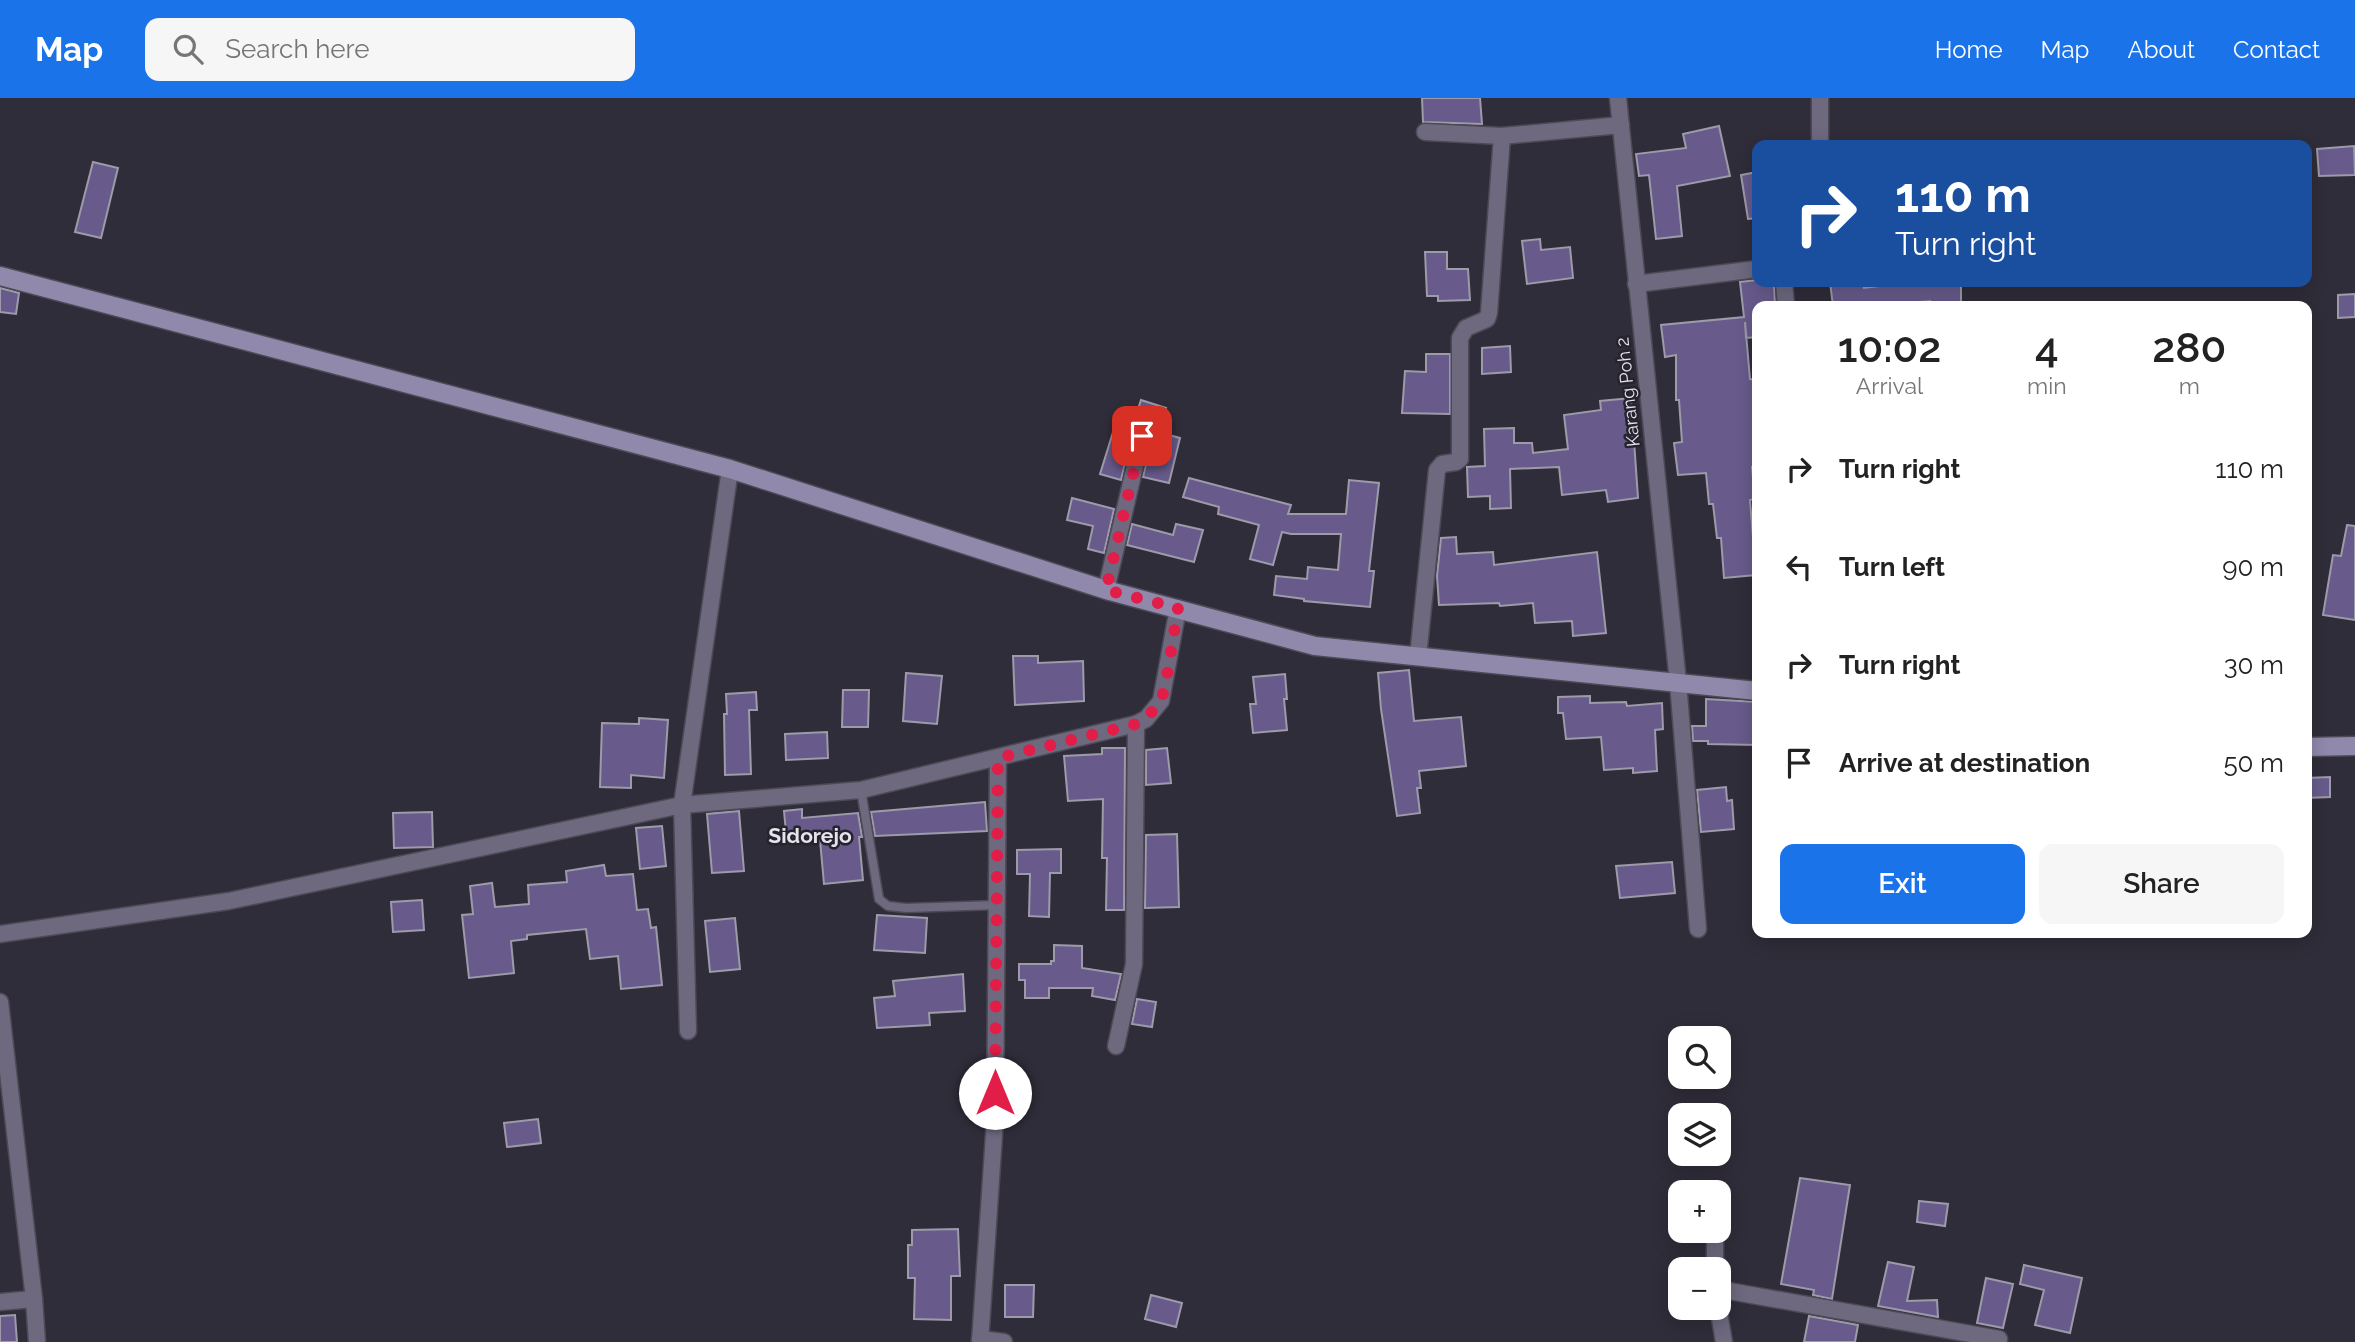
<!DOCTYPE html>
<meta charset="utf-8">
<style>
:root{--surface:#fff;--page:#f6f6f6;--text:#222;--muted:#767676;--accent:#1a73e8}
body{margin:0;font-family:Raleway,sans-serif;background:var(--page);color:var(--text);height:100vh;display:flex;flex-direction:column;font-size:26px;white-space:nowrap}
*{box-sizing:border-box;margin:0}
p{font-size:23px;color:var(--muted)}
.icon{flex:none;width:38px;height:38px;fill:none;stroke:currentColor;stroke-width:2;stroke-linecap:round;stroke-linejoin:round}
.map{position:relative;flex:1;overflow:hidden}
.side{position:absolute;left:1752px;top:203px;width:560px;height:637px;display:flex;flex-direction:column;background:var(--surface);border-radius:14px;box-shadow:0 4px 18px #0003}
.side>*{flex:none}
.banner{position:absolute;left:1752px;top:42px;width:560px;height:147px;border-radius:14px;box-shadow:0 4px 18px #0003;background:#1a4fa0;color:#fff;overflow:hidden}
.tools{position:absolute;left:1668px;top:928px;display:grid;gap:14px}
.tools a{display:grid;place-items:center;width:63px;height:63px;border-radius:14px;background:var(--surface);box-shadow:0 4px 18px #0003;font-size:35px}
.pin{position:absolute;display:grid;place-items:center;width:60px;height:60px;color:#fff;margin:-30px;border-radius:14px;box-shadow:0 4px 10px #0006}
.me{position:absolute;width:77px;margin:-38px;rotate:0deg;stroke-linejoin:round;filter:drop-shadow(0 0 5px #0008)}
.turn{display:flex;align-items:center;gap:24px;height:147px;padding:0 28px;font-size:32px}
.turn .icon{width:91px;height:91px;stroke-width:2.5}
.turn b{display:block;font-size:49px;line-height:60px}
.eta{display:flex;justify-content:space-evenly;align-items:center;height:119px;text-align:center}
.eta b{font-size:42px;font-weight:600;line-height:49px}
.action{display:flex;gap:14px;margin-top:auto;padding:14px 28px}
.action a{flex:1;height:80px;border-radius:14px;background:var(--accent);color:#fff;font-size:28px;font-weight:600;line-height:80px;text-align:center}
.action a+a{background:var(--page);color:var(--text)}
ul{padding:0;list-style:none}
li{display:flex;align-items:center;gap:21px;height:98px;padding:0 28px}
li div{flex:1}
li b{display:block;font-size:26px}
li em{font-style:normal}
header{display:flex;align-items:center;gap:42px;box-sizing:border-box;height:98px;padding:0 35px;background:var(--accent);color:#fff}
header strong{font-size:33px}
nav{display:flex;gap:38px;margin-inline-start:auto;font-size:24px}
.search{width:490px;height:63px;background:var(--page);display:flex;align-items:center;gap:18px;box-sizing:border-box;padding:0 24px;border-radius:14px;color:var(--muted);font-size:26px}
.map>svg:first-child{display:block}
.building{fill:#685b8c;stroke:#9d9aaa;stroke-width:2}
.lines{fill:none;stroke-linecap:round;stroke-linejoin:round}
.lane-casing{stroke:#4d4a56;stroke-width:11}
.street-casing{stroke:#4d4a56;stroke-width:19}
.secondary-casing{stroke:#4d4a56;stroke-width:21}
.lane{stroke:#6e697f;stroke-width:8}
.street{stroke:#6e697f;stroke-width:16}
.secondary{stroke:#9189ac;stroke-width:18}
.route{stroke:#e11d48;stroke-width:12;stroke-dasharray:0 21.6}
.labels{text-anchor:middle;stroke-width:5;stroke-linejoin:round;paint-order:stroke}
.street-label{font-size:18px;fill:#e5e3eb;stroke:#26232f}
.quarter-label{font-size:21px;font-weight:bold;fill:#e5e3eb;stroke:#26232f}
</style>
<header>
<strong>Map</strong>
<div class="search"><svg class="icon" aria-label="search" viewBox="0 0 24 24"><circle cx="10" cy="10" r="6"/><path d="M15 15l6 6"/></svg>Search here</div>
<nav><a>Home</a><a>Map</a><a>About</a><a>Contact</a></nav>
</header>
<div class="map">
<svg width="2355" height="1244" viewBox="0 0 2355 1244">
<rect width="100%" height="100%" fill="#302d3a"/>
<g class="building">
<path d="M 1422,0 L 1480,0 L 1482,26 L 1423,24 Z"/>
<path d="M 1719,28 L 1730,78 L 1677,88 L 1682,138 L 1656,141 L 1649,77 L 1639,78 L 1636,56 L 1686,50 L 1683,36 Z"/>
<path d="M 2354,48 L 2355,77 L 2319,78 L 2317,51 Z"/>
<path d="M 93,64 L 118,70 L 101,140 L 75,134 Z"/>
<path d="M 1757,74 L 1757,120 L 1748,121 L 1741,77 Z"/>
<path d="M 1540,141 L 1541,152 L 1570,149 L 1573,180 L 1527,186 L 1522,143 Z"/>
<path d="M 1425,154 L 1447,154 L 1447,171 L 1468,171 L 1470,202 L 1438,203 L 1438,198 L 1427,198 Z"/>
<path d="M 1757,182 L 1757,184 L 1774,184 L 1775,208 L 1757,208 L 1757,239 L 1746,240 L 1745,224 L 1750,281 L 1757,282 L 1754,319 L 1757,319 L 1757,369 L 1752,369 L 1755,401 L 1750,402 L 1756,477 L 1724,480 L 1721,440 L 1717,440 L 1713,406 L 1709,406 L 1706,375 L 1678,377 L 1674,345 L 1682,344 L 1679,302 L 1676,302 L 1676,257 L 1665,259 L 1661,227 L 1744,219 L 1740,184 Z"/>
<path d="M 1830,184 L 1863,184 L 1864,190 L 1895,186 L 1895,184 L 1961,184 L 1961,208 L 1930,208 L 1930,203 L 1877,208 L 1833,208 Z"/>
<path d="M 0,190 L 19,195 L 16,216 L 0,214 Z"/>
<path d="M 2355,196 L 2355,219 L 2338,220 L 2338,197 Z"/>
<path d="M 1510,248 L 1511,274 L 1482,276 L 1482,250 Z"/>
<path d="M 1426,256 L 1450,256 L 1450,316 L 1402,315 L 1405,273 L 1426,274 Z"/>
<path d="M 1631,300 L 1638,400 L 1608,404 L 1606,392 L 1562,397 L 1559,369 L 1510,371 L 1511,410 L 1490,411 L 1490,398 L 1468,399 L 1467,369 L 1485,368 L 1484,331 L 1514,330 L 1514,345 L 1532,345 L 1533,355 L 1568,351 L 1564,317 L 1601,312 L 1600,303 Z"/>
<path d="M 1141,302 L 1166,310 L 1158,334 L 1180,340 L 1169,385 L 1143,379 L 1152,340 L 1150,331 L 1144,328 L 1135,330 L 1132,335 L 1121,382 L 1100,376 L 1114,331 L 1130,335 Z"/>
<path d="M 1189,380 L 1291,407 L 1288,416 L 1346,416 L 1349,382 L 1379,385 L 1369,473 L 1374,473 L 1370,509 L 1304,503 L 1304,501 L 1274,497 L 1276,478 L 1307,481 L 1308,469 L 1338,472 L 1341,436 L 1291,436 L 1282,434 L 1273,467 L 1250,461 L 1259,427 L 1218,416 L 1219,409 L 1183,399 Z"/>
<path d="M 1072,400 L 1114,411 L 1104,455 L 1088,451 L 1093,428 L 1067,422 Z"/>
<path d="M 1132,426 L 1173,437 L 1176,426 L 1203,432 L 1194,464 L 1127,447 Z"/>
<path d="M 2347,427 L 2355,428 L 2355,522 L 2323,517 L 2333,457 L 2341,458 Z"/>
<path d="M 1456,439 L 1457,456 L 1493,454 L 1494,467 L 1597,454 L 1606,535 L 1573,538 L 1572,523 L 1535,525 L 1533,505 L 1500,508 L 1499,505 L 1439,507 L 1437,478 L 1441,440 Z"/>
<path d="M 1013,558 L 1038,558 L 1038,565 L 1083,563 L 1084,603 L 1015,607 Z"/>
<path d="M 1409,572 L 1414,623 L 1461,619 L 1466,668 L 1419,673 L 1421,690 L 1417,690 L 1420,715 L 1397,718 L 1381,611 L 1378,575 Z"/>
<path d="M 906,575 L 942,578 L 937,626 L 903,623 Z"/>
<path d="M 1285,576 L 1287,601 L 1284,601 L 1287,632 L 1253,635 L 1250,606 L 1256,606 L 1253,579 Z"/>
<path d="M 843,592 L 869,592 L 868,629 L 842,629 Z"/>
<path d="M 756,594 L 757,612 L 749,612 L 751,676 L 725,677 L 724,616 L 727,616 L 726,596 Z"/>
<path d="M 1590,598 L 1590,605 L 1626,604 L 1627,608 L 1662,605 L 1663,631 L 1655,632 L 1657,673 L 1633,675 L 1633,670 L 1604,672 L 1601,639 L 1566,641 L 1563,615 L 1558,615 L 1558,599 Z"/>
<path d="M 1706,601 L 1757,604 L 1757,647 L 1708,646 L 1708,643 L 1693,643 L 1692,628 L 1706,628 Z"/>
<path d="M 639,620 L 668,622 L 664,680 L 631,677 L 631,690 L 600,689 L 602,625 L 639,626 Z"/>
<path d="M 827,634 L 828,660 L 786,662 L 785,636 Z"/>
<path d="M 1102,650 L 1125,650 L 1124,812 L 1106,812 L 1107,760 L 1102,760 L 1103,701 L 1068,703 L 1064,658 L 1102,656 Z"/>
<path d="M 1167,650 L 1171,685 L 1146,687 L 1146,652 Z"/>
<path d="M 2330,679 L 2330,699 L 2306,700 L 2306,680 Z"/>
<path d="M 1726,689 L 1727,703 L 1732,702 L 1734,731 L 1701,734 L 1697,692 Z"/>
<path d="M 985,704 L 987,733 L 875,738 L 871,714 Z"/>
<path d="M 802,711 L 802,720 L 858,715 L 862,739 L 859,739 L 863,782 L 824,786 L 820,742 L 787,745 L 784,713 Z"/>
<path d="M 739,713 L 744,773 L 712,775 L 707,716 Z"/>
<path d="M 432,714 L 433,749 L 394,750 L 393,715 Z"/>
<path d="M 662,728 L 666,768 L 640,771 L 636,730 Z"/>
<path d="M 1177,736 L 1179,809 L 1145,810 L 1146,737 Z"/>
<path d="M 1061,751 L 1061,775 L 1050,775 L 1049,819 L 1029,818 L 1030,776 L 1017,776 L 1017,752 Z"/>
<path d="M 1672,764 L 1675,795 L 1620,800 L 1616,768 Z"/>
<path d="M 604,767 L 606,778 L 633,776 L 637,812 L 648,811 L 651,830 L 656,829 L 662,887 L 621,891 L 618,858 L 590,861 L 586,831 L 527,837 L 527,841 L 511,843 L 514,875 L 469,880 L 462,817 L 473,816 L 470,788 L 492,785 L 495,809 L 529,806 L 528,787 L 567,784 L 566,773 Z"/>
<path d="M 422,802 L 424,832 L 393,834 L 391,804 Z"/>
<path d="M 877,817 L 927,820 L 925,855 L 874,852 Z"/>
<path d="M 735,820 L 740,871 L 710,874 L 705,823 Z"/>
<path d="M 1054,847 L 1082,848 L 1082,870 L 1121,876 L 1115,902 L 1092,898 L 1093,890 L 1049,890 L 1049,900 L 1025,900 L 1025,882 L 1019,882 L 1019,866 L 1051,866 L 1051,863 L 1054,863 Z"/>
<path d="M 963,876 L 965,913 L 929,915 L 930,927 L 877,930 L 874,900 L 895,898 L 893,883 Z"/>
<path d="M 1137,901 L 1156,904 L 1152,929 L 1132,926 Z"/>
<path d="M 538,1021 L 541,1045 L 507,1049 L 504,1025 Z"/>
<path d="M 1800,1080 L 1850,1087 L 1832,1201 L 1813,1197 L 1814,1192 L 1781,1186 Z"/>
<path d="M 1919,1103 L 1948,1106 L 1945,1128 L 1917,1124 Z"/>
<path d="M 958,1131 L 960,1178 L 951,1178 L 951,1222 L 914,1221 L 915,1180 L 908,1180 L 908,1147 L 912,1147 L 912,1132 Z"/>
<path d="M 1888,1164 L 1914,1169 L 1907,1203 L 1937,1202 L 1938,1219 L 1878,1208 Z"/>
<path d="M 2024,1167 L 2082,1180 L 2070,1235 L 2035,1227 L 2044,1192 L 2020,1186 Z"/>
<path d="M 1986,1180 L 2013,1186 L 2003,1230 L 1977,1225 Z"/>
<path d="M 1005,1187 L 1034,1187 L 1033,1219 L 1005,1219 Z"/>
<path d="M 1151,1197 L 1182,1205 L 1176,1229 L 1145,1221 Z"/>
<path d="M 15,1217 L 17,1244 L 0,1244 L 0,1218 Z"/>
<path d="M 1809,1218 L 1858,1227 L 1855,1244 L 1804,1244 Z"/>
</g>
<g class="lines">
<defs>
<path id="lane" d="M 861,692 L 879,801 L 888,808 L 906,810 L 997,807"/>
<g id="street">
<path d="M 1618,0 L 1678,584 L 1698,831"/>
<path d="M 1425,34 L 1502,38"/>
<path d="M 1820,47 L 1820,0"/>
<path d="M 1784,184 L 1786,208"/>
<path d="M 1636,186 L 1757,171"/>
<path d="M 1106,492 L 1142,338"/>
<path d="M 1418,559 L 1437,372 L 1442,366 L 1456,364 L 1460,361 L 1460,240 L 1466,230 L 1487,221 L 1489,215 L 1502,38 L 1621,27"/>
<path d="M 0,836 L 229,803 L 682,707 L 861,692 L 1136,626 L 1146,621 L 1161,603 L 1178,510"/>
<path d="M 0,904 L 34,1201 L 37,1244"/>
<path d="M 688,933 L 682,707 L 730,371"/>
<path d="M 1116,948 L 1134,866 L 1136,626"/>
<path d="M 1715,1132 L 1715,1171"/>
<path d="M 1718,1191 L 1999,1241"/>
<path d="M 0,1204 L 34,1201"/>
<path d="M 1718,1209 L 1724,1244"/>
<path d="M 980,1241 L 1004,1244"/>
<path d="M 980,1244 L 995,1022 L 998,660"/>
</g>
<g id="secondary">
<path d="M 0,178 L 730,371 L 1106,492 L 1315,548 L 1757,593"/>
<path d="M 2306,649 L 2355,648"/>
</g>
</defs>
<use href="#lane" class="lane-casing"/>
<use href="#street" class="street-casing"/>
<use href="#secondary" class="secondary-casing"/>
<use href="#lane" class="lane"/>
<use href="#street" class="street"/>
<use href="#secondary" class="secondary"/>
</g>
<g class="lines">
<path class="route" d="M 995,995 L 998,660 L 1136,626 C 1151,618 1160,606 1165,590 L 1178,510 L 1106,492 L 1142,338"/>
</g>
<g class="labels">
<g class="street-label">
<text transform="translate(1628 294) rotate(-96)" y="6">Karang Poh 2</text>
</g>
<g class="quarter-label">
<text x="810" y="745">Sidorejo</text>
</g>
</g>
</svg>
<div class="tools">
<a><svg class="icon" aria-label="search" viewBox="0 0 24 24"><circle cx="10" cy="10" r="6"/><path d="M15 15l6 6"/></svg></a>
<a><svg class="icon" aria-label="layers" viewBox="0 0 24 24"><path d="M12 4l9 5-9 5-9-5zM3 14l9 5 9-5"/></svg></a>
<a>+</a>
<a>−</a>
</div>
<div class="pin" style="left:1142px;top:338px;background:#d93025"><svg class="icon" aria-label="arrive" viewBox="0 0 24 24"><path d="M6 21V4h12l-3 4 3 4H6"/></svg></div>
<svg class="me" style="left:995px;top:995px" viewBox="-20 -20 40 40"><circle r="19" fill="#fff"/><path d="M0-13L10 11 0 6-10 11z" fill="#e11d48"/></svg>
<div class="banner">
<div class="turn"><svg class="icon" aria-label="right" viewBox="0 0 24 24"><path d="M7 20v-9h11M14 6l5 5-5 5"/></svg><div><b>110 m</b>Turn right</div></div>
</div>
<section class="side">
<div class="eta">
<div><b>10:02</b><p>Arrival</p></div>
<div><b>4</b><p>min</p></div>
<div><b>280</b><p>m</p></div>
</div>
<ul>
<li><svg class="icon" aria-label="right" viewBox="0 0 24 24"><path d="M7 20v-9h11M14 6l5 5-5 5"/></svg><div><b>Turn right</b></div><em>110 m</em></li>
<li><svg class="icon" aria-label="left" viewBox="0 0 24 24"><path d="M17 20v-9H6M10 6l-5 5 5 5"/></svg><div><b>Turn left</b></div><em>90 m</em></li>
<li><svg class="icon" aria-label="right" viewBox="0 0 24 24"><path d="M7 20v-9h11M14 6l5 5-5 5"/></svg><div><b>Turn right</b></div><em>30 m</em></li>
<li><svg class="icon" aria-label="arrive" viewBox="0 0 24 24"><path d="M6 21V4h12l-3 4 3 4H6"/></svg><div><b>Arrive at destination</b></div><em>50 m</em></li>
</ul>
<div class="action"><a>Exit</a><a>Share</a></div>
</section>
</div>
